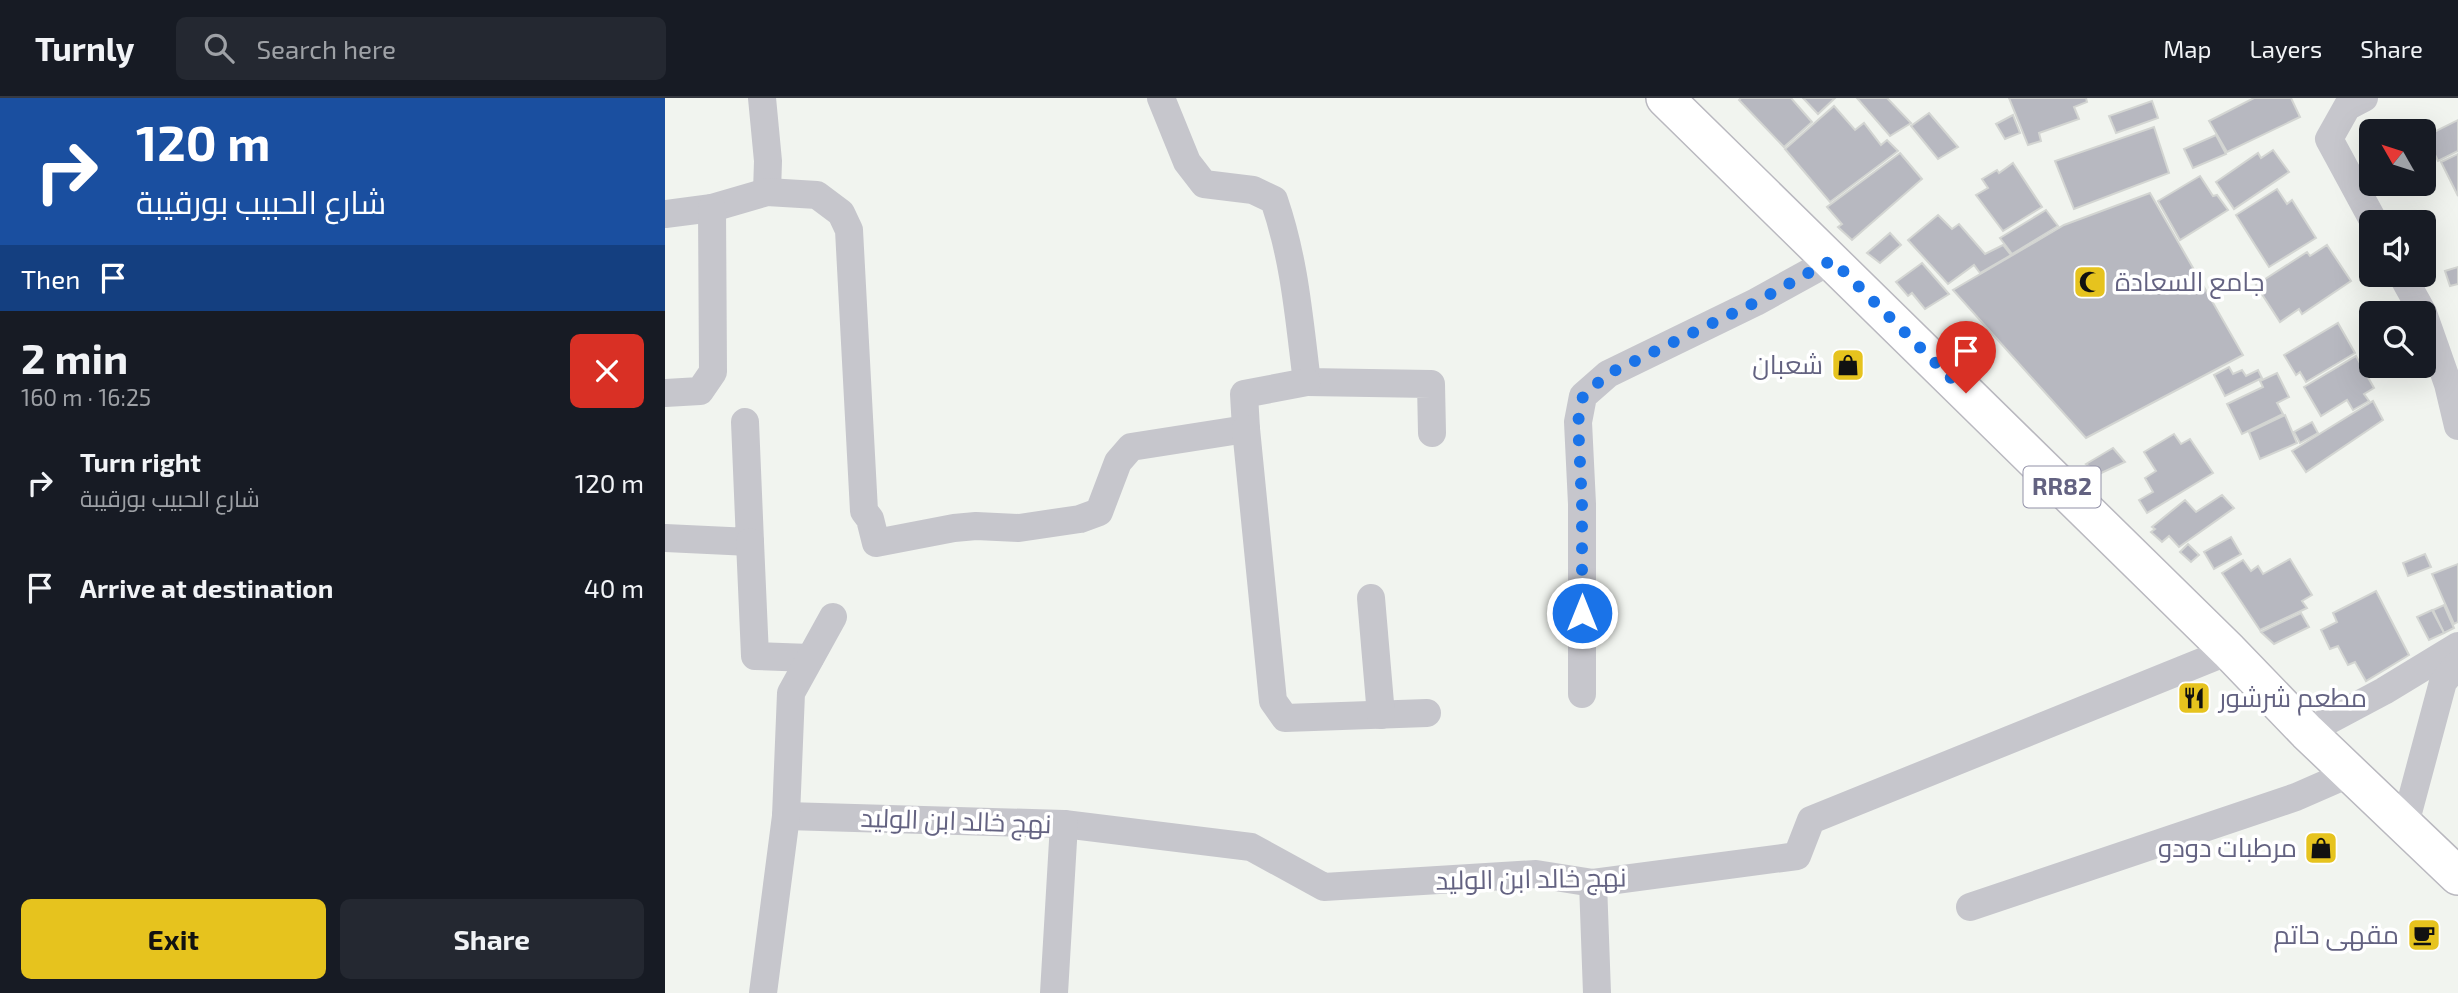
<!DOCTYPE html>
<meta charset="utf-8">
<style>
:root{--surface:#171b24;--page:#242831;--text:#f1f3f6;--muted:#9ea1a6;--line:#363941;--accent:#e6c31e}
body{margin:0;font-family:"Exo 2",Cairo,sans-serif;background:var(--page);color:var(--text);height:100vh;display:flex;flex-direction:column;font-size:26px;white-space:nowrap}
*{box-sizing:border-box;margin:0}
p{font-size:23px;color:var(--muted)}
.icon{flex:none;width:38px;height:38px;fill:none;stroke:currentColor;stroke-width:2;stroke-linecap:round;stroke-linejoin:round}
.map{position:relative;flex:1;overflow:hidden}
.sheet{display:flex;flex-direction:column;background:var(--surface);width:665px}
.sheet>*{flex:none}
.top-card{background:#1a4fa0;color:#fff;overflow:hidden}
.needle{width:46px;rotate:309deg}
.controls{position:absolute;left:1694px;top:21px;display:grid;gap:14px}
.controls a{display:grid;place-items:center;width:77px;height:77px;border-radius:10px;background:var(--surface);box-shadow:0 7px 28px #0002;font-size:35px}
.pin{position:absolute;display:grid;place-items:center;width:60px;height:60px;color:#fff;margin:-72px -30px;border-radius:50% 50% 50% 0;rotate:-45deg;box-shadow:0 0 7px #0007}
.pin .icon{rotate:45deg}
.me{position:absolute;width:77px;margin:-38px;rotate:0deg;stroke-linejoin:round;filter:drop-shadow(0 0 5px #0008)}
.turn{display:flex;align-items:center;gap:24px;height:147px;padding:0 21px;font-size:32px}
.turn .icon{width:91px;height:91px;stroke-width:2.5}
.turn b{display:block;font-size:49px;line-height:60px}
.then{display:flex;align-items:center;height:66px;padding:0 21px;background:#0003;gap:14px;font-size:26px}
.round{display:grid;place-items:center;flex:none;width:74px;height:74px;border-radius:10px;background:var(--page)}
.summary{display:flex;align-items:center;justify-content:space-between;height:119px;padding:0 21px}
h1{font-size:42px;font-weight:700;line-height:52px}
.primary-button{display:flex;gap:14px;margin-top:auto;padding:14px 21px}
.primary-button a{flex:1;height:80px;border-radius:10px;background:var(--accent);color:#111;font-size:28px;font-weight:700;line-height:80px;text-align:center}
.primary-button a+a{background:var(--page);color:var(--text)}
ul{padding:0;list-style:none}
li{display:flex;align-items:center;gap:21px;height:105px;padding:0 21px}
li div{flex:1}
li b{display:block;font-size:26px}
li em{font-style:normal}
header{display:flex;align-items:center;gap:42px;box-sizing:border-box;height:98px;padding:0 35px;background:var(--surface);border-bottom:2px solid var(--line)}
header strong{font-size:33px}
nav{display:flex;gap:38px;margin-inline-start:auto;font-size:24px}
.search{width:490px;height:63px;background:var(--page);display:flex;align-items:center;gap:18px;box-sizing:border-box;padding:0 24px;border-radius:10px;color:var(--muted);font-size:26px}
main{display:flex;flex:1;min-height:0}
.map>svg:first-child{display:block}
.building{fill:#b7b8c0;stroke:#d3d5d2;stroke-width:2}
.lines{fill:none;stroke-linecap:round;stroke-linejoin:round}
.major-casing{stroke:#b9b8bf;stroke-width:40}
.minor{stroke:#c6c6cc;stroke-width:28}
.major{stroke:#fff;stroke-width:37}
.route{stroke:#1a73e8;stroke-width:12;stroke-dasharray:0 21.6}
.labels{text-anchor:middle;stroke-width:7;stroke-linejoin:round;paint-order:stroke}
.shield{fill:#fff;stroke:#9291a7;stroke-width:2}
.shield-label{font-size:24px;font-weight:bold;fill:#636281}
.poi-label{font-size:26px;fill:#636281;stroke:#fff;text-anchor:end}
.street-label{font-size:26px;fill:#636281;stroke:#fff}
</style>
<header>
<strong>Turnly</strong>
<div class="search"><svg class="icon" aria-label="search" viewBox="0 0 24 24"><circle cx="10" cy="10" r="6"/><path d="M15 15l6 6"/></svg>Search here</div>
<nav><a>Map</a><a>Layers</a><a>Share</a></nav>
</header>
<main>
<section class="sheet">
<div class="top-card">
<div class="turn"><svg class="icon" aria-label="right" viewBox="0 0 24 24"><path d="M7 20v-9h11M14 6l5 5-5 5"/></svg><div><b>120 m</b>شارع الحبيب بورقيبة</div></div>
<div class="then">Then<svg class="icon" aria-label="arrive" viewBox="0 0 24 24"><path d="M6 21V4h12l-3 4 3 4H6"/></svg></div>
</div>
<div class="summary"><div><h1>2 min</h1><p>160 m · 16:25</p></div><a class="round" style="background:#d93025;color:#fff"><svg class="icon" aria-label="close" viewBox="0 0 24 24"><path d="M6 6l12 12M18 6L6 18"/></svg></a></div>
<ul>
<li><svg class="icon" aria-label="right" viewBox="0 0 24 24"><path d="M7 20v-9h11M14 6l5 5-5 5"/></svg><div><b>Turn right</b><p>شارع الحبيب بورقيبة</p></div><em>120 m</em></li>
<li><svg class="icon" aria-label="arrive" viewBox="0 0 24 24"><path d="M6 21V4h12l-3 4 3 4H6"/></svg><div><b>Arrive at destination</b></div><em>40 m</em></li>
</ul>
<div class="primary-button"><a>Exit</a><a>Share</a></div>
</section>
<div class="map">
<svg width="1793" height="895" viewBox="0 0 1793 895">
<rect width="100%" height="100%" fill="#f1f4ef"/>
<g class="building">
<path d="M 1076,0 L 1126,0 L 1147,24 L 1119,49 L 1074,2 Z"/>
<path d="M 1138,0 L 1170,0 L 1153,16 Z"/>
<path d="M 1192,0 L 1222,0 L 1246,25 L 1225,38 Z"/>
<path d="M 1344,0 L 1421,0 L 1422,4 L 1409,9 L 1414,21 L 1374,35 L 1376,43 L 1363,47 Z"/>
<path d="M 1589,0 L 1626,0 L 1635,19 L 1562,54 L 1544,23 Z"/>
<path d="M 1487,3 L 1493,20 L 1451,35 L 1444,18 Z"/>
<path d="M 1169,8 L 1190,32 L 1199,25 L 1216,47 L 1222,42 L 1233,53 L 1165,104 L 1120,51 Z"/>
<path d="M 1264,15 L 1293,49 L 1273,61 L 1246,28 Z"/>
<path d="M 1348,17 L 1355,35 L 1340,41 L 1331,26 Z"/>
<path d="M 1793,22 L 1793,53 L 1773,63 L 1761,38 Z"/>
<path d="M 1737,23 L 1742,33 L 1717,33 Z"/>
<path d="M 1489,29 L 1504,75 L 1409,111 L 1390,63 Z"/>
<path d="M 1551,37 L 1561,56 L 1528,70 L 1519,51 Z"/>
<path d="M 1608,52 L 1624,74 L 1569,111 L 1551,84 L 1593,55 L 1596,60 Z"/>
<path d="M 1235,55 L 1257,81 L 1187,142 L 1173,129 L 1177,126 L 1162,109 Z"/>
<path d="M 1793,56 L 1793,98 L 1776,64 Z"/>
<path d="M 1348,65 L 1377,109 L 1338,133 L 1311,97 L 1323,90 L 1317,81 L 1332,72 L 1334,75 Z"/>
<path d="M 1535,78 L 1548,98 L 1552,97 L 1563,112 L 1515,142 L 1493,103 Z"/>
<path d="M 1612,91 L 1622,106 L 1627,102 L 1651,140 L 1604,169 L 1571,117 Z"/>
<path d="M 1485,95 L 1578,257 L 1421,340 L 1288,192 L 1399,127 Z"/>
<path d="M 1381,112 L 1393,128 L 1347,156 L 1335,140 Z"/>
<path d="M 1273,117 L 1287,131 L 1294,126 L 1320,156 L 1338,147 L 1346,157 L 1315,175 L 1309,167 L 1283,186 L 1243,142 Z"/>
<path d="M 1225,135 L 1236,147 L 1215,165 L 1202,155 Z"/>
<path d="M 1662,147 L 1686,183 L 1637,216 L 1634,211 L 1615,224 L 1591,187 L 1642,154 L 1645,158 Z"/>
<path d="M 1257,165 L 1284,196 L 1260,211 L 1247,195 L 1243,198 L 1231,184 Z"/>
<path d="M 1793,169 L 1793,186 L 1785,188 L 1780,173 Z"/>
<path d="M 1673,225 L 1690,255 L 1641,284 L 1635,274 L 1631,277 L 1619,257 Z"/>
<path d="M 1691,258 L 1709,290 L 1699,296 L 1704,303 L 1688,312 L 1682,302 L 1656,318 L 1639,289 Z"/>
<path d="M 1564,269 L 1568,276 L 1577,272 L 1581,278 L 1593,272 L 1597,280 L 1560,298 L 1549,277 Z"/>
<path d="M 1612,275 L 1624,299 L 1612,305 L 1618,316 L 1577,336 L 1562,306 L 1598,289 L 1595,283 Z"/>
<path d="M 1708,303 L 1718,322 L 1641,374 L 1627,353 Z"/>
<path d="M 1620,317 L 1632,345 L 1595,361 L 1584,334 Z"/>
<path d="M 1647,324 L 1653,335 L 1635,345 L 1629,334 Z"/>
<path d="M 1509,336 L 1516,346 L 1525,341 L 1548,375 L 1482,415 L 1474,402 L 1488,394 L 1480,380 L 1491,373 L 1479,354 Z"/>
<path d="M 1448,350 L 1460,364 L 1434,376 L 1421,366 Z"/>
<path d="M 1557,397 L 1569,410 L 1514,449 L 1504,438 L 1497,444 L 1486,434 L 1490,431 L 1487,429 L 1520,402 L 1531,414 Z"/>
<path d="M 1566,439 L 1576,456 L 1549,471 L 1539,454 Z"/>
<path d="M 1523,446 L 1534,457 L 1526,464 L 1515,454 Z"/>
<path d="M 1760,456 L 1766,469 L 1743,478 L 1738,465 Z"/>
<path d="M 1625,461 L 1647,497 L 1637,503 L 1642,510 L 1595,532 L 1557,475 L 1578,462 L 1586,473 L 1593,468 L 1598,476 Z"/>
<path d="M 1793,466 L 1793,524 L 1789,526 L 1767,476 Z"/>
<path d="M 1711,493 L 1744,557 L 1701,583 L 1690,564 L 1683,567 L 1673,548 L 1665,551 L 1656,532 L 1672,524 L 1668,515 Z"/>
<path d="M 1779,507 L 1789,530 L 1779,535 L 1768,512 Z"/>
<path d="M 1767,512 L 1779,535 L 1764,542 L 1752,519 Z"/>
<path d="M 1636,515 L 1644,529 L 1609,546 L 1596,534 Z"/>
</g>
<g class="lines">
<defs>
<path id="major" d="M 1000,0 L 1564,553 L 1642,634 L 1793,778"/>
</defs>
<use href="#major" class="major-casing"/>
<g class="minor">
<path d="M 97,0 L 103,63 L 102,94"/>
<path d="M 496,0 L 522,64 L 539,86 L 588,92 L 609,102 C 630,163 634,221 642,284 L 766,286 L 767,335"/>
<path d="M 1699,0 L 1682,9 L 1664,41 L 1709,124"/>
<path d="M 0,116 L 47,110 L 102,94 L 152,97 L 176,115 L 184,132 L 199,413 L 205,421 L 211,445 L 289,430 L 311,428 L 354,430 L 415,421 L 434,414 L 453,364 L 466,349 L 581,331 L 579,296 L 642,284"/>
<path d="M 1737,177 L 1758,215"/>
<path d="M 1759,218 L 1783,286 L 1793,328"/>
<path d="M 0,295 L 35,293 L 48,274 L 47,110"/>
<path d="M 581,331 L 608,603 L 620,620 L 762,615"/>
<path d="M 0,440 L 85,444 L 80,324"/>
<path d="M 85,444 L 90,558 L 145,560"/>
<path d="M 706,500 L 716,617"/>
<path d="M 917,596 L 917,406 L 913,324 L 918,298 L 943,276 L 1091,204 L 1167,162"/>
<path d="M 1642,634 L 1719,593 L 1793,548"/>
<path d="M 121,718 L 399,726 L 586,749 L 659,789 L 871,776 L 928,785 L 1132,758 L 1146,722 L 1564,553"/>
<path d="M 1740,726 L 1778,584 L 1793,566"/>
<path d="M 928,785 L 932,895"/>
<path d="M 1305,809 L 1631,699 L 1686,675"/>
<path d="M 98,895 L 121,718 L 126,595 L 168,519"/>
<path d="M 389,895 L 399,726"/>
</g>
<use href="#major" class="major"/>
</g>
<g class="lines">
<path class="route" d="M 917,515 L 917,406 L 913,324 L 918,298 L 943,276 L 1091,204 L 1167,162 L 1301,295"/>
</g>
<defs>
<symbol id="mosque-square" viewBox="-11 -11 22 22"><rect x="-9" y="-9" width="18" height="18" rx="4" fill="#e6c31e" stroke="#fff"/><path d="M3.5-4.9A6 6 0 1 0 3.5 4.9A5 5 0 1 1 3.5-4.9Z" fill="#111"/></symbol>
<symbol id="shop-square" viewBox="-11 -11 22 22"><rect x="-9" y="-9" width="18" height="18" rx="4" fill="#e6c31e" stroke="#fff"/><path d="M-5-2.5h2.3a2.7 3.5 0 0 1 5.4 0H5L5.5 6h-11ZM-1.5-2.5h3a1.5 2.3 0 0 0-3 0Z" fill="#111"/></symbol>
<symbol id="restaurant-square" viewBox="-11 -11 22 22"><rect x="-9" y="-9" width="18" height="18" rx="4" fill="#e6c31e" stroke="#fff"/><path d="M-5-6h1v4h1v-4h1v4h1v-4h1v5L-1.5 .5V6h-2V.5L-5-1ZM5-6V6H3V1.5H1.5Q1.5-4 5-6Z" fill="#111"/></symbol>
<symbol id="cafe-square" viewBox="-11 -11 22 22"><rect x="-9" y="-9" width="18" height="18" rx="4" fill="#e6c31e" stroke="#fff"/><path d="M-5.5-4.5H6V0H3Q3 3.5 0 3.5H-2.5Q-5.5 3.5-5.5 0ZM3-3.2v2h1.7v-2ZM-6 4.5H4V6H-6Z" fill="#111"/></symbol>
</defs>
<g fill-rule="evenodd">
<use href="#mosque-square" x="1406" y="165" width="38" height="38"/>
<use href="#shop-square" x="1164" y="248" width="38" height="38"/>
<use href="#restaurant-square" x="1510" y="581" width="38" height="38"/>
<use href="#shop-square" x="1637" y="731" width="38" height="38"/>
<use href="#cafe-square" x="1740" y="818" width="38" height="38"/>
</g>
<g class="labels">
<rect class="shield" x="1358.5" y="368.5" width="77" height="41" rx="5"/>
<g class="shield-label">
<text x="1397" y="397">RR82</text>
</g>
<g class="poi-label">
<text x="1450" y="193" text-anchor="start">جامع السعادة</text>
<text x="1158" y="276">شعبان</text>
<text x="1554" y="609" text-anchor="start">مطعم شرشور</text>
<text x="1632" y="759">مرطبات دودو</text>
<text x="1734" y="846">مقهى حاتم</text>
</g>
<g class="street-label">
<text transform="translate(291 723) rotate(2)" y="9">نهج خالد ابن الوليد</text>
<text transform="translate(866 781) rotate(-1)" y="9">نهج خالد ابن الوليد</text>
</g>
</g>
</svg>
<div class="controls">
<a><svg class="needle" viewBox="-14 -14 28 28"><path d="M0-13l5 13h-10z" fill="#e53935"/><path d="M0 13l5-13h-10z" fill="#9ea1a6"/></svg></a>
<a><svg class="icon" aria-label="sound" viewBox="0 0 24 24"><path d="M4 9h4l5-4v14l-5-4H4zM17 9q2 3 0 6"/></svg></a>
<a><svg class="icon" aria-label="search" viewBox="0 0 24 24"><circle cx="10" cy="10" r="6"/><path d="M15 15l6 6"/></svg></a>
</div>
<div class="pin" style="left:1301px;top:295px;background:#d93025"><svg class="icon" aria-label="arrive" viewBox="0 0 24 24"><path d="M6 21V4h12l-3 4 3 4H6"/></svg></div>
<svg class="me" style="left:917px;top:515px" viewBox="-20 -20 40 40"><circle r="17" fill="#1a73e8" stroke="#fff" stroke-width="3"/><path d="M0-11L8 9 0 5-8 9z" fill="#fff"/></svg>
</div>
</main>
